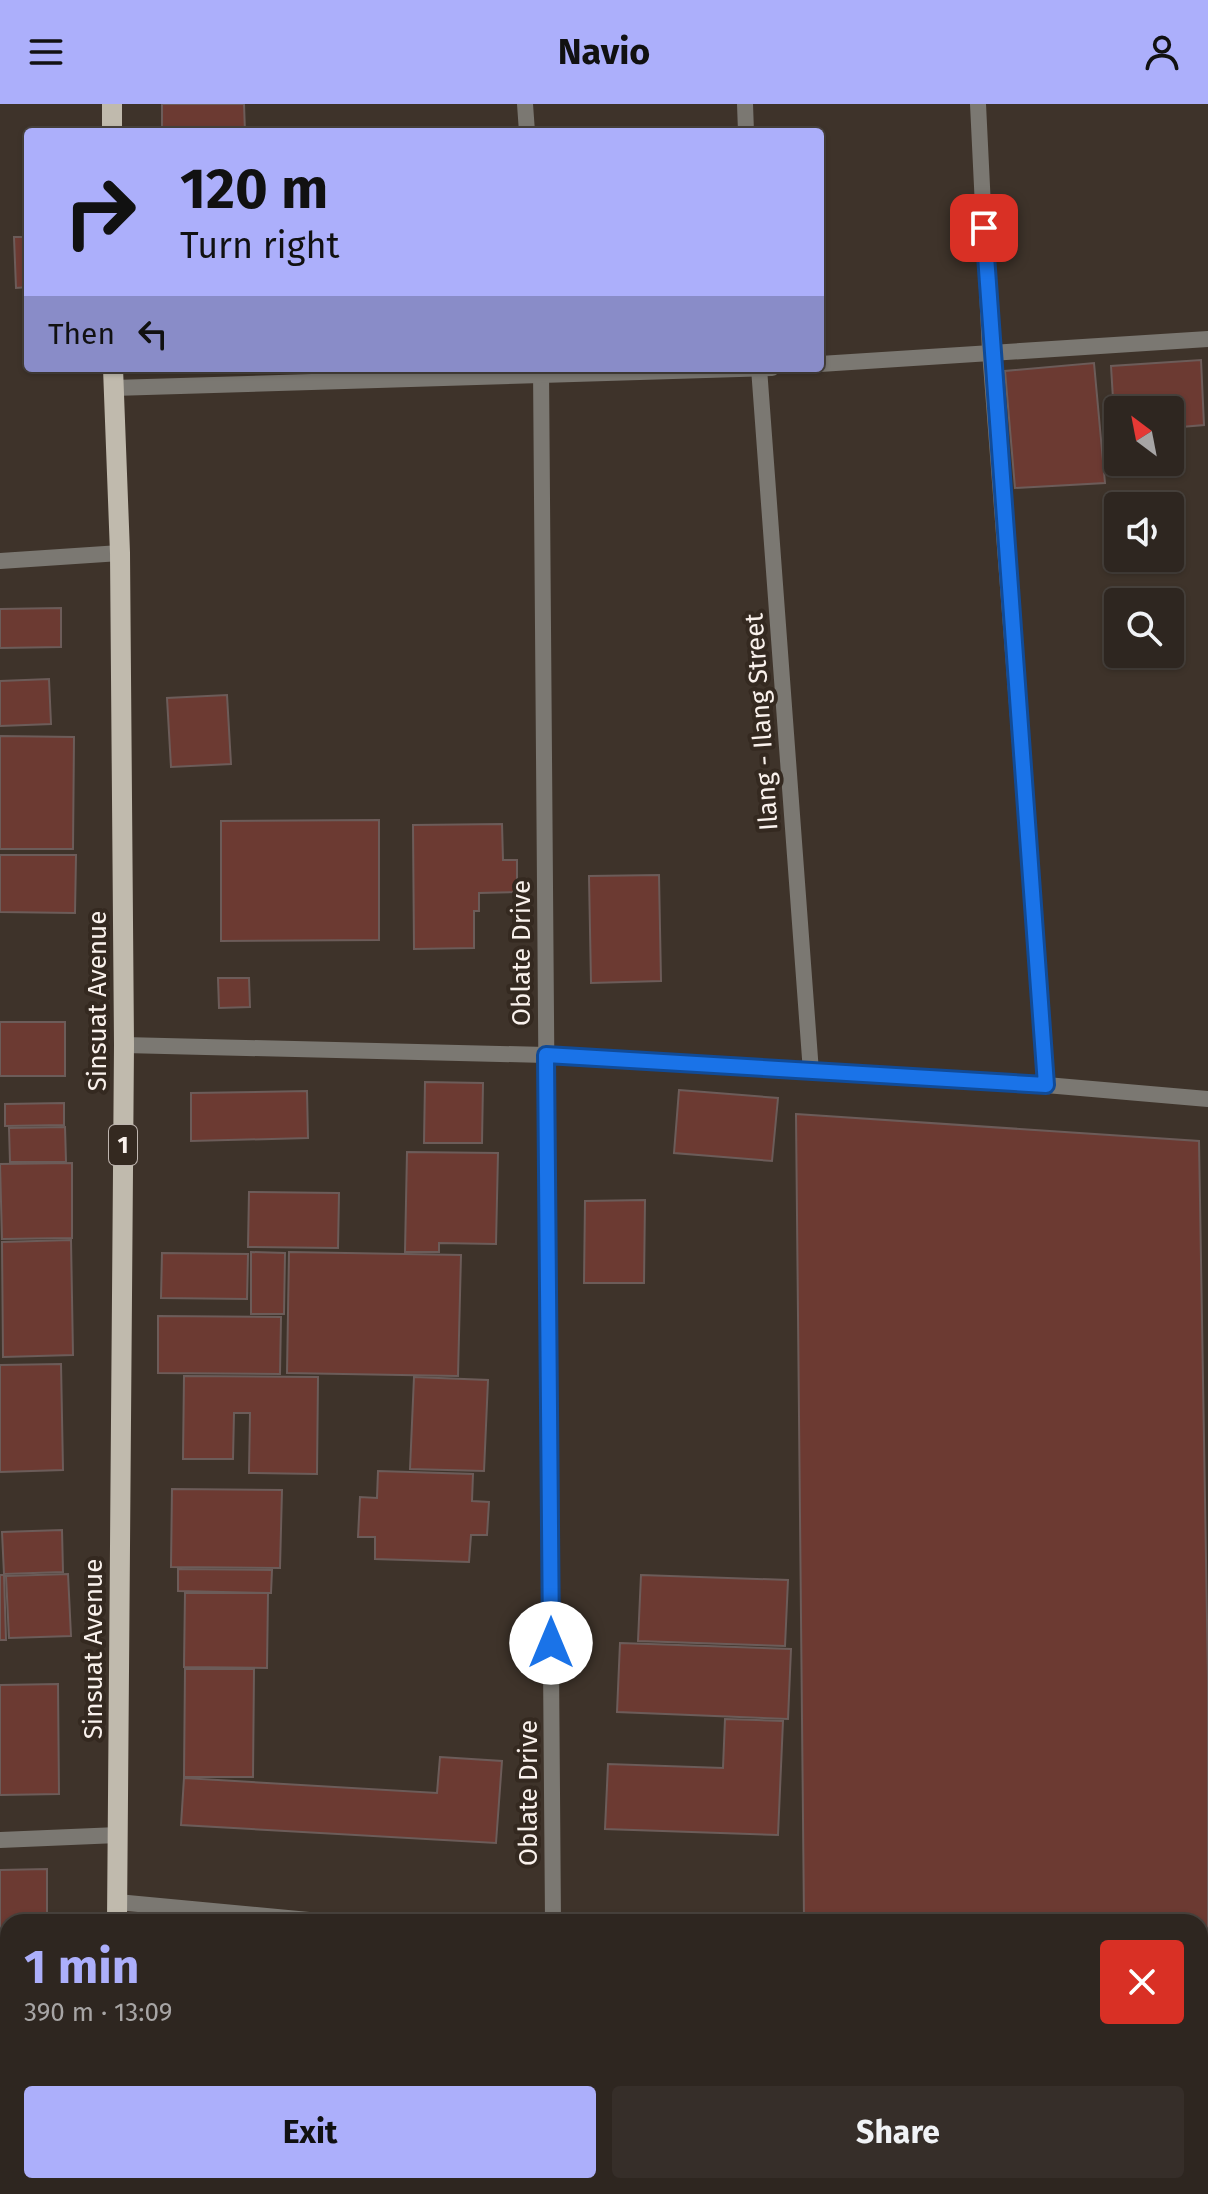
<!DOCTYPE html>
<meta charset="utf-8">
<style>
:root{--surface:#2e2620;--page:#362e29;--text:#f1f3f6;--muted:#a7a5a5;--line:#49433e;--accent:#acaffb}
body{margin:0;font-family:"Fira Sans",sans-serif;background:var(--page);color:var(--text);height:100vh;display:flex;flex-direction:column;font-size:30px;white-space:nowrap}
*{box-sizing:border-box;margin:0}
p{font-size:26px;color:var(--muted)}
.icon{flex:none;width:44px;height:44px;fill:none;stroke:currentColor;stroke-width:2;stroke-linecap:round;stroke-linejoin:round}
.map{position:relative;flex:1;overflow:hidden}
.drawer{position:absolute;left:0px;top:1810px;width:1208px;height:280px;display:flex;flex-direction:column;background:var(--surface);border-radius:24px 24px 0 0;box-shadow:0 2px 6px #0004,0 0 0 2px var(--line)}
.drawer>*{flex:none}
.guide{position:absolute;left:24px;top:24px;width:800px;height:244px;border-radius:8px;box-shadow:0 2px 6px #0004,0 0 0 2px var(--line);background:#acaffb;color:#111;overflow:hidden}
.needle{width:52px;rotate:328deg}
.tools{position:absolute;left:1104px;top:292px;display:grid;gap:16px}
.tools a{display:grid;place-items:center;width:80px;height:80px;border-radius:8px;background:var(--surface);box-shadow:0 2px 6px #0004,0 0 0 2px var(--line);font-size:40px}
.pin{position:absolute;display:grid;place-items:center;width:68px;height:68px;color:#fff;margin:-34px;border-radius:16px;box-shadow:0 4px 12px #0006}
.me{position:absolute;width:88px;margin:-44px;rotate:0deg;stroke-linejoin:round;filter:drop-shadow(0 0 6px #0008)}
.turn{display:flex;align-items:center;gap:28px;height:168px;padding:0 24px;font-size:36px}
.turn .icon{width:104px;height:104px;stroke-width:2.5}
.turn b{display:block;font-size:56px;line-height:68px}
.then{display:flex;align-items:center;height:76px;padding:0 24px;background:#0003;gap:16px;font-size:30px}
.round{display:grid;place-items:center;flex:none;width:84px;height:84px;border-radius:8px;background:var(--page)}
.overview{display:flex;align-items:center;justify-content:space-between;height:136px;padding:0 24px}
h1{font-size:48px;font-weight:700;line-height:60px;color:var(--accent)}
.button{display:flex;gap:16px;margin-top:auto;padding:16px 24px}
.button a{flex:1;height:92px;border-radius:8px;background:var(--accent);color:#111;font-size:32px;font-weight:700;line-height:92px;text-align:center}
.button a+a{background:var(--page);color:var(--text)}
header{display:flex;justify-content:space-between;align-items:center;height:104px;padding:0 24px;background:var(--accent);color:#111;font-size:36px;font-weight:700}
.map>svg:first-child{display:block}
.building{fill:#6c3a32;stroke:#6c5c59;stroke-width:2}
.lines{fill:none;stroke-linecap:round;stroke-linejoin:round}
.service{stroke:#7b7872;stroke-width:14}
.minor{stroke:#7b7872;stroke-width:16}
.tertiary{stroke:#7b7872;stroke-width:16}
.primary{stroke:#c0baad;stroke-width:20}
.route-casing{stroke:#114b97;stroke-width:20}
.route{stroke:#1a73e8;stroke-width:14}
.labels{text-anchor:middle;stroke-width:8;stroke-linejoin:round;paint-order:stroke}
.shield{fill:#342920;stroke:#beb5af;stroke-width:2}
.shield-label{font-size:24px;font-weight:bold;fill:#f9f1ec}
.street-label{font-size:26px;fill:#f9f1ec;stroke:#342920}
</style>
<header><svg class="icon" aria-label="menu" viewBox="0 0 24 24"><path d="M4 6h16M4 12h16M4 18h16"/></svg>Navio<svg class="icon" aria-label="person" viewBox="0 0 24 24"><circle cx="12" cy="8" r="4"/><path d="M4 21q1-7 8-7t8 7"/></svg></header>
<div class="map">
<svg width="1208" height="2090" viewBox="0 0 1208 2090">
<rect width="100%" height="100%" fill="#3e332a"/>
<g class="building">
<path d="M 162,0 L 244,0 L 245,28 L 162,28 Z"/>
<path d="M 14,133 L 28,133 L 28,183 L 16,184 Z"/>
<path d="M 1201,256 L 1204,321 L 1170,324 L 1170,306 L 1118,306 L 1118,327 L 1115,328 L 1111,262 Z"/>
<path d="M 1094,259 L 1105,379 L 1015,384 L 1005,267 Z"/>
<path d="M 61,504 L 61,543 L 0,544 L 0,505 Z"/>
<path d="M 49,575 L 51,620 L 0,622 L 0,577 Z"/>
<path d="M 227,591 L 231,660 L 171,663 L 167,594 Z"/>
<path d="M 0,632 L 74,633 L 73,745 L 0,745 Z"/>
<path d="M 379,716 L 379,836 L 221,837 L 221,717 Z"/>
<path d="M 502,720 L 503,756 L 517,756 L 517,788 L 479,789 L 479,807 L 474,807 L 474,844 L 414,845 L 413,721 Z"/>
<path d="M 0,751 L 76,751 L 75,809 L 0,808 Z"/>
<path d="M 659,771 L 661,877 L 591,879 L 589,772 Z"/>
<path d="M 218,874 L 249,874 L 250,903 L 219,904 Z"/>
<rect x="0" y="918" width="65" height="54"/>
<path d="M 425,978 L 483,979 L 482,1039 L 424,1039 Z"/>
<path d="M 679,986 L 778,994 L 772,1057 L 674,1049 Z"/>
<path d="M 307,987 L 308,1034 L 191,1037 L 191,989 Z"/>
<path d="M 64,999 L 64,1021 L 5,1022 L 5,1000 Z"/>
<path d="M 796,1010 L 1199,1037 L 1208,1575 L 1208,1859 L 1200,1859 L 1200,1818 L 804,1815 Z"/>
<path d="M 65,1023 L 66,1058 L 10,1058 L 9,1024 Z"/>
<path d="M 407,1048 L 498,1049 L 496,1140 L 439,1139 L 439,1148 L 405,1148 Z"/>
<path d="M 72,1059 L 72,1134 L 2,1135 L 0,1060 Z"/>
<path d="M 249,1088 L 339,1089 L 338,1144 L 248,1143 Z"/>
<path d="M 645,1096 L 644,1179 L 584,1179 L 585,1097 Z"/>
<path d="M 71,1136 L 73,1251 L 3,1253 L 2,1138 Z"/>
<path d="M 251,1148 L 285,1149 L 284,1210 L 251,1210 Z"/>
<path d="M 289,1148 L 461,1151 L 458,1272 L 287,1269 Z"/>
<path d="M 162,1149 L 248,1150 L 247,1195 L 161,1194 Z"/>
<path d="M 158,1212 L 281,1213 L 280,1270 L 158,1269 Z"/>
<path d="M 61,1260 L 63,1366 L 0,1368 L 0,1261 Z"/>
<path d="M 184,1272 L 318,1273 L 317,1370 L 249,1369 L 250,1309 L 234,1309 L 233,1355 L 183,1355 Z"/>
<path d="M 414,1273 L 488,1276 L 484,1367 L 410,1365 Z"/>
<path d="M 378,1367 L 473,1370 L 472,1397 L 489,1398 L 487,1431 L 471,1431 L 469,1458 L 375,1455 L 375,1433 L 358,1433 L 360,1393 L 377,1394 Z"/>
<path d="M 172,1385 L 282,1386 L 280,1464 L 171,1463 Z"/>
<path d="M 62,1426 L 63,1468 L 4,1470 L 2,1428 Z"/>
<path d="M 178,1465 L 272,1466 L 271,1489 L 178,1487 Z"/>
<path d="M 68,1470 L 71,1532 L 9,1534 L 6,1472 Z"/>
<path d="M 0,1471 L 4,1471 L 6,1536 L 0,1536 Z"/>
<path d="M 641,1471 L 788,1476 L 785,1542 L 638,1537 Z"/>
<path d="M 185,1489 L 268,1489 L 267,1564 L 184,1563 Z"/>
<path d="M 620,1539 L 791,1545 L 788,1615 L 617,1608 Z"/>
<path d="M 185,1565 L 254,1565 L 253,1673 L 184,1673 Z"/>
<path d="M 58,1580 L 59,1690 L 0,1691 L 0,1581 Z"/>
<path d="M 725,1615 L 783,1617 L 778,1731 L 605,1725 L 608,1660 L 723,1664 Z"/>
<path d="M 440,1653 L 502,1657 L 496,1739 L 181,1721 L 184,1674 L 437,1689 Z"/>
<path d="M 47,1765 L 47,1818 L 8,1818 L 8,1857 L 0,1857 L 0,1766 Z"/>
<path d="M 8,1864 L 8,1917 L 0,1917 L 0,1865 Z"/>
<rect x="1200" y="2007" width="8" height="29"/>
<path d="M 268,2082 L 323,2082 L 322,2090 L 267,2090 Z"/>
<path d="M 402,2082 L 423,2082 L 422,2090 L 400,2090 Z"/>
<path d="M 857,2082 L 889,2082 L 889,2090 L 856,2090 Z"/>
<path d="M 1035,2082 L 1072,2082 L 1076,2083 L 1075,2090 L 1034,2090 Z"/>
</g>
<g class="lines">
<path class="service" d="M 0,1860 L 8,1859"/>
<g class="minor">
<path d="M 525,0 L 527,28"/>
<path d="M 745,0 L 746,28"/>
<path d="M 978,0 L 990,247 L 1046,981"/>
<path d="M 541,264 L 553,1818"/>
<path d="M 759,264 L 811,968"/>
<path d="M 0,457 L 120,449"/>
<path d="M 124,941 L 546,951 L 1046,981 L 1208,995"/>
<path d="M 0,1736 L 118,1731"/>
</g>
<g class="tertiary">
<path d="M 820,260 L 1208,235"/>
<path d="M 113,284 L 772,264"/>
<path d="M 117,1798 L 330,1818"/>
<path d="M 1200,1897 L 1208,1898"/>
<path d="M 1200,1944 L 1208,1944"/>
</g>
<g class="primary">
<path d="M 112,0 L 112,28"/>
<path d="M 113,264 L 120,449 L 124,941 L 117,1818"/>
<path d="M 113,2090 L 114,2082"/>
</g>
</g>
<g class="lines">
<defs>
<path id="route" d="M 551,1539 L 546,951 L 1046,981 L 984,124"/>
</defs>
<use href="#route" class="route-casing"/>
<use href="#route" class="route"/>
</g>
<g class="labels">
<rect class="shield" x="109" y="1021" width="28" height="40" rx="6"/>
<g class="shield-label">
<text x="123" y="1049">1</text>
</g>
<g class="street-label">
<text transform="translate(761 618) rotate(-94)" y="9">Ilang - Ilang Street</text>
<text transform="translate(521 849) rotate(-90)" y="9">Oblate Drive</text>
<text transform="translate(97 897) rotate(-90)" y="9">Sinsuat Avenue</text>
<text transform="translate(93 1545) rotate(-90)" y="9">Sinsuat Avenue</text>
<text transform="translate(528 1689) rotate(-90)" y="9">Oblate Drive</text>
</g>
</g>
</svg>
<div class="tools">
<a><svg class="needle" viewBox="-14 -14 28 28"><path d="M0-13l5 13h-10z" fill="#e53935"/><path d="M0 13l5-13h-10z" fill="#a7a5a5"/></svg></a>
<a><svg class="icon" aria-label="sound" viewBox="0 0 24 24"><path d="M4 9h4l5-4v14l-5-4H4zM17 9q2 3 0 6"/></svg></a>
<a><svg class="icon" aria-label="search" viewBox="0 0 24 24"><circle cx="10" cy="10" r="6"/><path d="M15 15l6 6"/></svg></a>
</div>
<div class="pin" style="left:984px;top:124px;background:#d93025"><svg class="icon" aria-label="arrive" viewBox="0 0 24 24"><path d="M6 21V4h12l-3 4 3 4H6"/></svg></div>
<svg class="me" style="left:551px;top:1539px" viewBox="-20 -20 40 40"><circle r="19" fill="#fff"/><path d="M0-13L10 11 0 6-10 11z" fill="#1a73e8"/></svg>
<div class="guide">
<div class="turn"><svg class="icon" aria-label="right" viewBox="0 0 24 24"><path d="M7 20v-9h11M14 6l5 5-5 5"/></svg><div><b>120 m</b>Turn right</div></div>
<div class="then">Then<svg class="icon" aria-label="left" viewBox="0 0 24 24"><path d="M17 20v-9H6M10 6l-5 5 5 5"/></svg></div>
</div>
<section class="drawer">
<div class="overview"><div><h1>1 min</h1><p>390 m · 13:09</p></div><a class="round" style="background:#d93025;color:#fff"><svg class="icon" aria-label="close" viewBox="0 0 24 24"><path d="M6 6l12 12M18 6L6 18"/></svg></a></div>
<div class="button"><a>Exit</a><a>Share</a></div>
</section>
</div>
